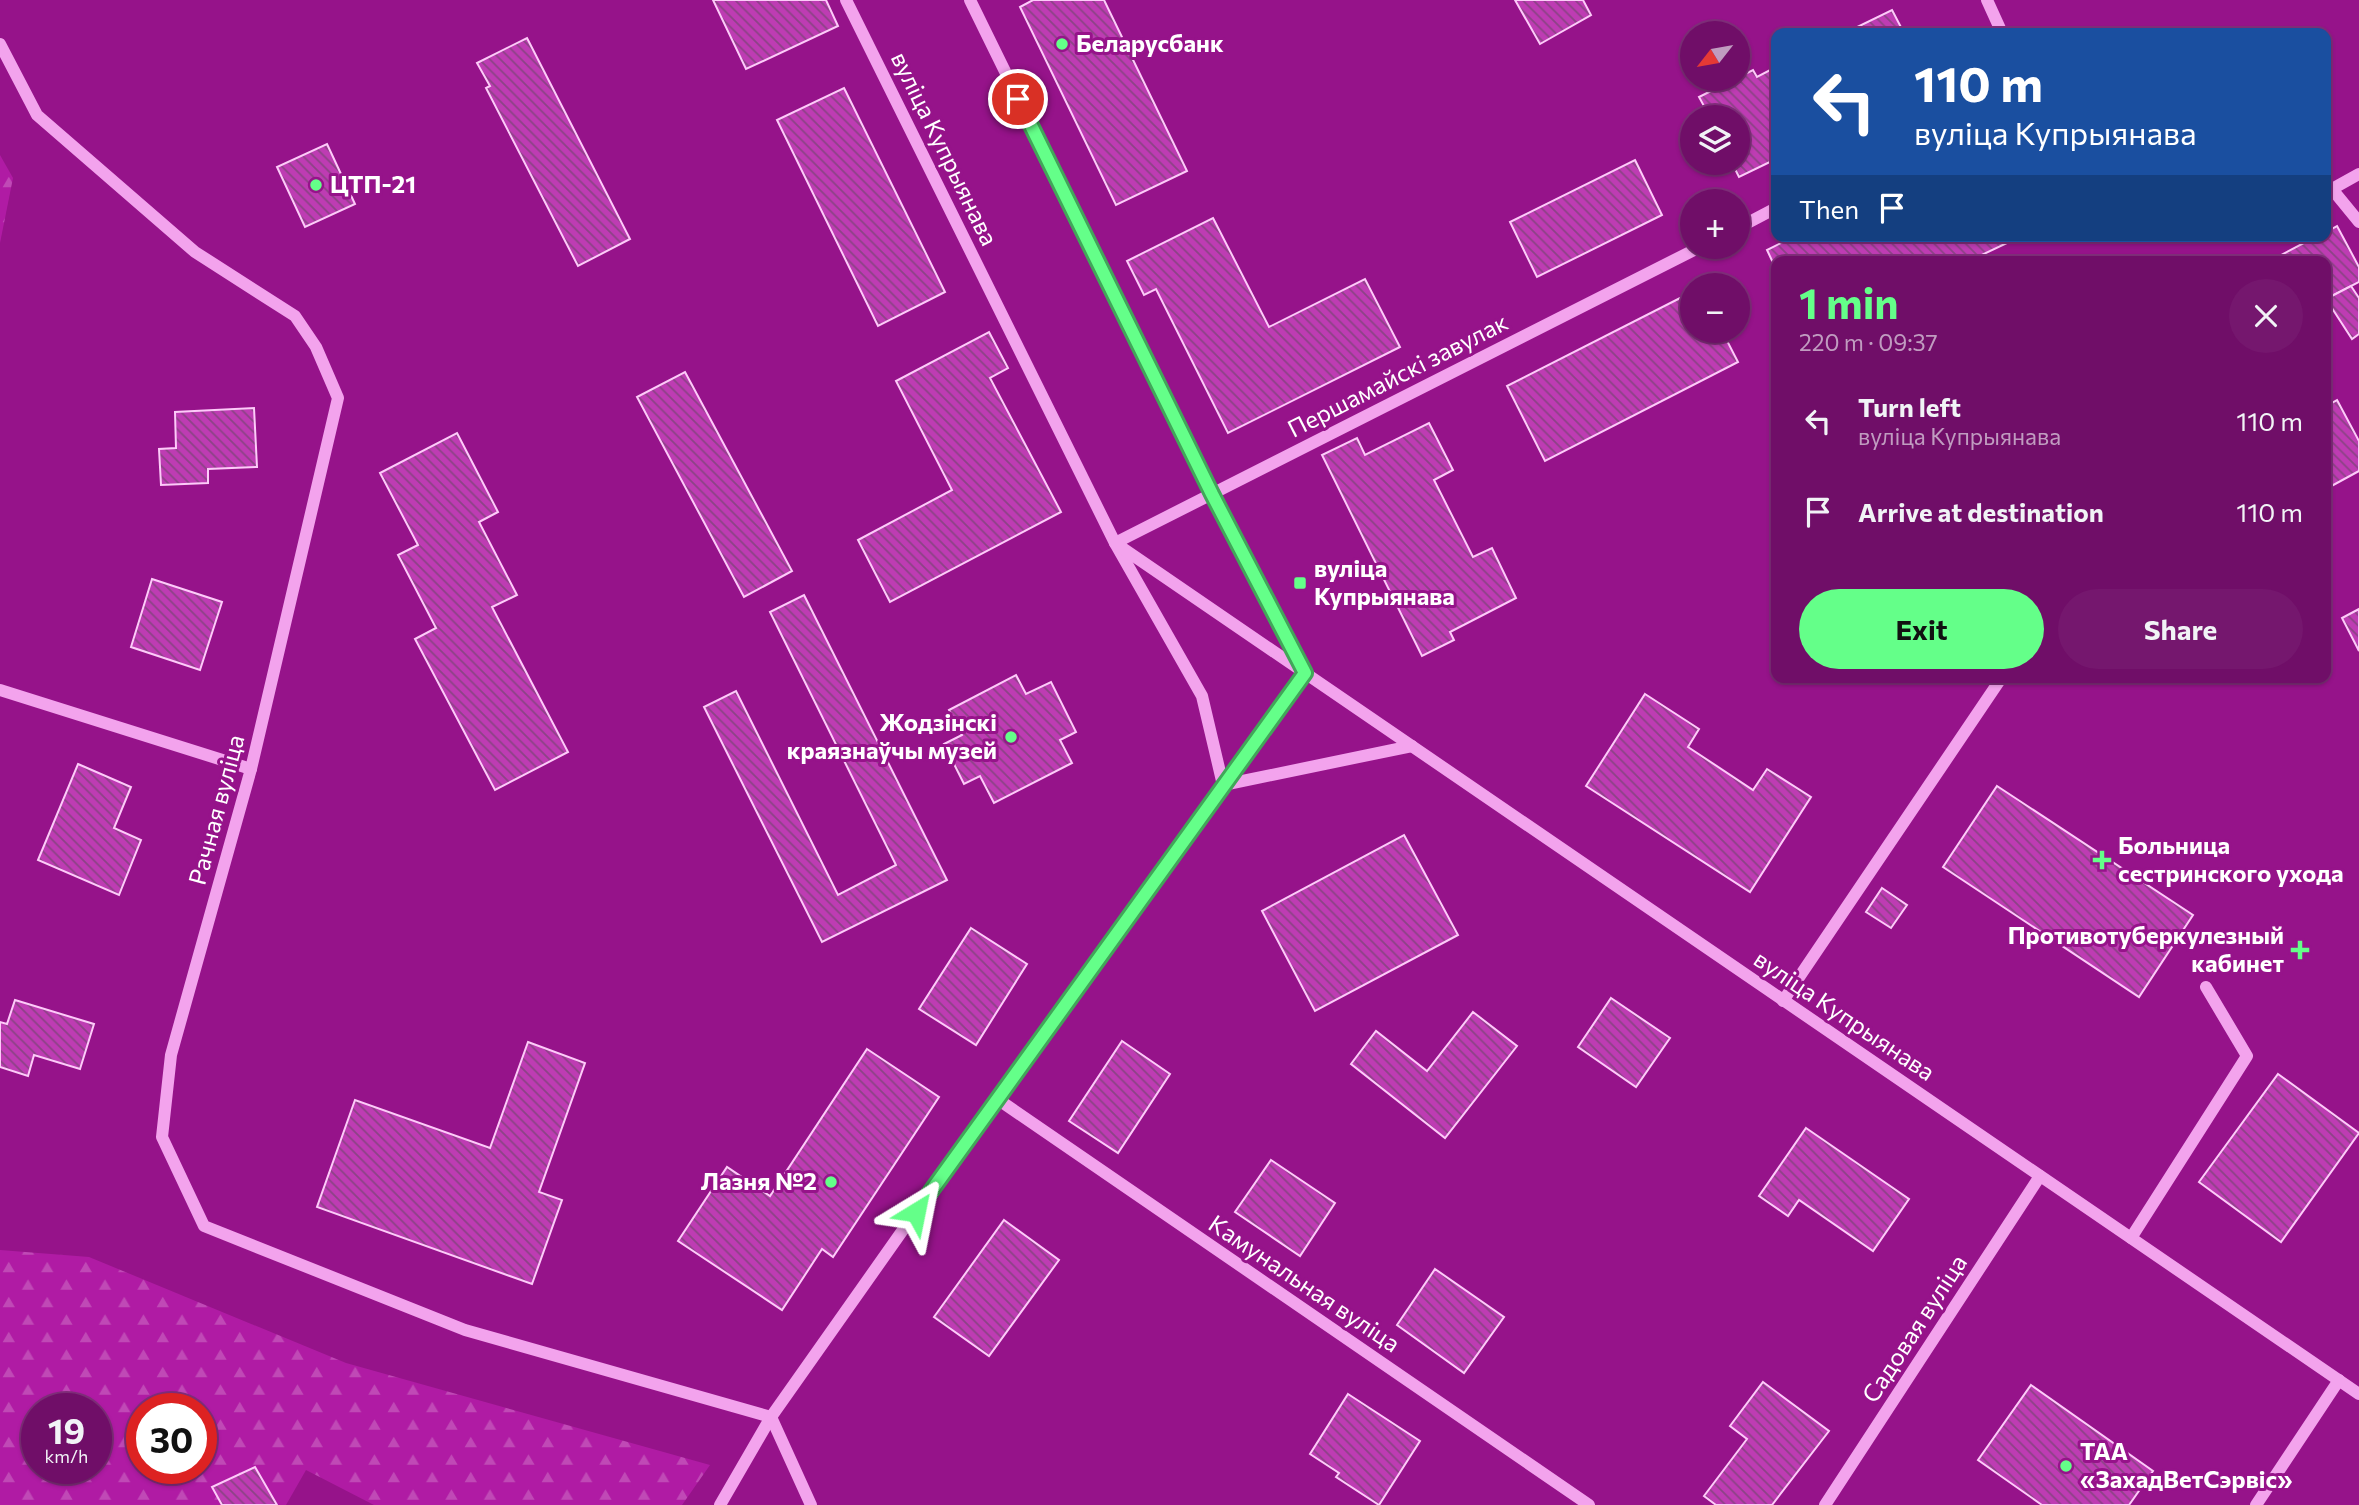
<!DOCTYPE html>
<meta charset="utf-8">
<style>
:root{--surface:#700e68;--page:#75176e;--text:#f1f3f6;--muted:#c09cc0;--line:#822e7c;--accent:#64ff89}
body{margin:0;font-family:Commissioner,sans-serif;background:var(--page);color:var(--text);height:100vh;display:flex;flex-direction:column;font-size:26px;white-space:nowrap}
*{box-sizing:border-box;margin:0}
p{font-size:23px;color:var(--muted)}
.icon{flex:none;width:38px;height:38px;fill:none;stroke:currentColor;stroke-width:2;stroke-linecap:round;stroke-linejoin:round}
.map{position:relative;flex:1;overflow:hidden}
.drawer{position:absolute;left:1771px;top:256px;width:560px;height:427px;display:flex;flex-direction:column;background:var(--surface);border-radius:14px;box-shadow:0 2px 5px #0004,0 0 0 2px var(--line)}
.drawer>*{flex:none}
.banner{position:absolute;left:1771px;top:28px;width:560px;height:214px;border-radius:14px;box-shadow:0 2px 5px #0004,0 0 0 2px var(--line);background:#1a4fa0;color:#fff;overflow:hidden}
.needle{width:46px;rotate:239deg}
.controls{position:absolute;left:1680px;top:21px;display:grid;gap:14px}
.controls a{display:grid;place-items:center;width:70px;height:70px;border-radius:50%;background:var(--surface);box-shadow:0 2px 5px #0004,0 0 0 2px var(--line);font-size:35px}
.speed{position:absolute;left:21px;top:1393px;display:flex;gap:14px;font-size:35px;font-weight:700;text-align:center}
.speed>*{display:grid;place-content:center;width:91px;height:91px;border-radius:50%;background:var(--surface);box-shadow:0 2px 5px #0004,0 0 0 2px var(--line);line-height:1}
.speed small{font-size:18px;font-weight:400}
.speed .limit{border:10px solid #d22;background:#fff;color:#111}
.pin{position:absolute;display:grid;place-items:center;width:60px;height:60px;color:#fff;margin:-30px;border:4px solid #fff;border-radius:50%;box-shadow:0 2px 7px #0007}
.me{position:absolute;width:77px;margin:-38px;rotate:35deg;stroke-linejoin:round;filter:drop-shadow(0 0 5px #0008)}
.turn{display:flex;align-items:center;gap:24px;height:147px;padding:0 28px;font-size:32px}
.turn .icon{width:91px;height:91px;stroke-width:2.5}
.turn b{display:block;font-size:49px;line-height:60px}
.then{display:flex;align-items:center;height:66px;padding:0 28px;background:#0003;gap:14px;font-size:26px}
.round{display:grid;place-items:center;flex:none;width:74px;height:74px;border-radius:37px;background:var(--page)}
.headline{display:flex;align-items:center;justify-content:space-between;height:119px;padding:0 28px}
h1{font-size:42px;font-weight:700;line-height:52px;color:var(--accent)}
.action{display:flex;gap:14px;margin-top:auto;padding:14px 28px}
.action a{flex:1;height:80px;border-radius:42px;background:var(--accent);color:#111;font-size:28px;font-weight:700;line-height:80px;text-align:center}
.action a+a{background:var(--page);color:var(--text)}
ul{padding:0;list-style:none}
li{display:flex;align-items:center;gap:21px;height:91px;padding:0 28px}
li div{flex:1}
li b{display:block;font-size:26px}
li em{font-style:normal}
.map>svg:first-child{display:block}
.forest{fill:url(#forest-firs);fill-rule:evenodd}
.building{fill:url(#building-back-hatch);stroke:#fdcbf9;stroke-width:2}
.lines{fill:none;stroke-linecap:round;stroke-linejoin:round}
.minor{stroke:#f3a3ed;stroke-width:12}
.route-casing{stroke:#41a659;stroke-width:18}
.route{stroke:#64ff89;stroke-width:12}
.poi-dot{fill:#64ff89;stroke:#96138a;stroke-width:2.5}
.labels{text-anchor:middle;stroke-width:6;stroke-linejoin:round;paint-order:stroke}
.poi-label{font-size:24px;font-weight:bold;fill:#fff;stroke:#96138a;text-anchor:start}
.street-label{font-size:24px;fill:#fff;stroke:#96138a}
</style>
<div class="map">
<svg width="2359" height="1505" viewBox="0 0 2359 1505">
<defs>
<pattern id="forest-firs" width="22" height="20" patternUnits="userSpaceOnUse" patternTransform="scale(1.75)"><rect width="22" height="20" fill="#b01ba4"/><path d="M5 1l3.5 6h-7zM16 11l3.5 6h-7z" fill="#c049b6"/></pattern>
<pattern id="building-back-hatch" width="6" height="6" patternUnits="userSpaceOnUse" patternTransform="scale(1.75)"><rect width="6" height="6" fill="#be3cb3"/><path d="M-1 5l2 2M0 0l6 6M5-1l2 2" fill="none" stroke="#8b4385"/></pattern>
</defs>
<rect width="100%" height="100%" fill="#96138a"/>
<g class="forest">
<path d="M 0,155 L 13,178 L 0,243 Z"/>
<path d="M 0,1250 L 89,1257 L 346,1363 L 710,1465 L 682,1505 L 374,1505 L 306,1470 L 286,1505 L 0,1505 ZM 37,1409 L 96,1409 L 96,1468 L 37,1468 ZM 142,1409 L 201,1409 L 201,1468 L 142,1468 Z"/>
</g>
<g class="building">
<path d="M 713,0 L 826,0 L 838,26 L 746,69 Z"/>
<path d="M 1033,0 L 1104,0 L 1187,171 L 1116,205 L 1020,7 Z"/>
<path d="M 1515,0 L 1583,0 L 1591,15 L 1540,44 Z"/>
<path d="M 1892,10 L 1904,33 L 1845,33 Z"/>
<path d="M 527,38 L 630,239 L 578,266 L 486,88 L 490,86 L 477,63 Z"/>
<path d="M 1776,67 L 1776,159 L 1739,177 L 1732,163 L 1738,163 L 1738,117 L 1710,117 L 1699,97 L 1753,70 L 1757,77 Z"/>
<path d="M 844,88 L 945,292 L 878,326 L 777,120 Z"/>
<path d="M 327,144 L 355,204 L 305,227 L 277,167 Z"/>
<path d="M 1635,160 L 1662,215 L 1537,277 L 1510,222 Z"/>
<path d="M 1213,218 L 1269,327 L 1365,279 L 1400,347 L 1228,433 L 1156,289 L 1144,295 L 1127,261 Z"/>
<path d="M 2337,226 L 2359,267 L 2359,282 L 2326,299 L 2326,261 L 2270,261 L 2317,236 L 2326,236 L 2326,232 Z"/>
<path d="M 1795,236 L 2004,236 L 2007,243 L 1969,261 L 1776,261 L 1776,269 L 1767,250 Z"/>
<path d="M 2351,286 L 2359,298 L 2359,334 L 2352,339 L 2326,299 Z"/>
<path d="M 1692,292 L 1692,331 L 1722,331 L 1738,362 L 1545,461 L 1507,386 Z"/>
<path d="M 989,332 L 1008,368 L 990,378 L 1061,512 L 890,602 L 858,540 L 952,490 L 896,381 Z"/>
<path d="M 685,372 L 792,571 L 744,597 L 637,397 Z"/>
<path d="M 2337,400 L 2359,441 L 2359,471 L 2326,489 L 2326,406 Z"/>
<path d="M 254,408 L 257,467 L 208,469 L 208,483 L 161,485 L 159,449 L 176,448 L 175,412 Z"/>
<path d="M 1429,423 L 1453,470 L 1434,480 L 1473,557 L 1492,548 L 1516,598 L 1450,632 L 1454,640 L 1422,656 L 1322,455 L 1357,438 L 1365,455 Z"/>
<path d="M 457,433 L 498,512 L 479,522 L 517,595 L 492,607 L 568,752 L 495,790 L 415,639 L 436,628 L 398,555 L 418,545 L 380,473 Z"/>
<path d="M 152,579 L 222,602 L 200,670 L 131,647 Z"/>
<path d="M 804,595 L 947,880 L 822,942 L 704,707 L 736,691 L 838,895 L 896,865 L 770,612 Z"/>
<path d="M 2359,609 L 2359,651 L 2342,618 Z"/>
<path d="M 1016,675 L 1026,694 L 1051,682 L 1076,732 L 1060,740 L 1072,763 L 994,803 L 980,776 L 964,784 L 944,744 L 962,735 L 949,710 Z"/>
<path d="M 1645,694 L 1699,729 L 1688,747 L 1753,790 L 1767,769 L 1811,797 L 1750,892 L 1586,786 Z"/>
<path d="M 78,764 L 131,787 L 114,828 L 141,840 L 119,895 L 38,860 Z"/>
<path d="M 1997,786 L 2193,915 L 2139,997 L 1943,867 Z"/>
<path d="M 1404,835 L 1458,935 L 1315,1011 L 1262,911 Z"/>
<path d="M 1882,888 L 1907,905 L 1891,928 L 1866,912 Z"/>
<path d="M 971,928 L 1027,964 L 976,1045 L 919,1009 Z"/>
<path d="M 1611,998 L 1670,1038 L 1636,1087 L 1578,1047 Z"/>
<path d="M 15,1000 L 94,1024 L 80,1069 L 34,1055 L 28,1076 L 0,1067 L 0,1022 L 7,1024 Z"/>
<path d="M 1473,1012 L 1517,1046 L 1445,1138 L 1351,1064 L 1376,1031 L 1427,1071 Z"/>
<path d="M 1122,1041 L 1170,1074 L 1118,1153 L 1069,1121 Z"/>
<path d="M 528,1042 L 585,1063 L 539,1192 L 562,1200 L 532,1284 L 317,1207 L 355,1100 L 490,1148 Z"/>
<path d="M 867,1049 L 939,1097 L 833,1257 L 822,1249 L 782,1310 L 678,1241 L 727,1167 L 770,1196 Z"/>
<path d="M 2278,1074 L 2359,1133 L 2281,1242 L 2199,1182 Z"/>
<path d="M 1806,1128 L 1909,1199 L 1873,1251 L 1799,1200 L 1788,1216 L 1759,1196 Z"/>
<path d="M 1271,1160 L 1335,1203 L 1300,1256 L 1235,1212 Z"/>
<path d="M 1004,1220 L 1059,1260 L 989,1356 L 934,1317 Z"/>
<path d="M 1435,1269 L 1504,1317 L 1464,1373 L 1397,1325 Z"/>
<path d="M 1763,1382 L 1829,1431 L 1772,1505 L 1716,1505 L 1704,1496 L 1747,1439 L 1730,1426 Z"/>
<path d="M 2031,1385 L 2153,1471 L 2129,1505 L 2042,1505 L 1978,1460 Z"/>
<path d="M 1348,1394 L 1420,1441 L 1379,1505 L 1336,1477 L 1339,1473 L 1310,1454 Z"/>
<path d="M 255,1467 L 277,1505 L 222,1505 L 212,1487 Z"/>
</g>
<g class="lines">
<g class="minor">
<path d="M 846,0 L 1115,543 L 1202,696 L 1223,785 L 1412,746"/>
<path d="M 1987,0 L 2002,33"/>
<path d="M 0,44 L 37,115 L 195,252 L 295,316 L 316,347 L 338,398 L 251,769 L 171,1055 L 162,1137 L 204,1226 L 465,1330 L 771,1417 L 720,1505"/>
<path d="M 2326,188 L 2332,189 L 2359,174"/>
<path d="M 2332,189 L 2359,222"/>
<path d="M 1738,228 L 1776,208"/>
<path d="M 1700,247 L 1115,543 L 2359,1394"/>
<path d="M 0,690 L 251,769"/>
<path d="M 1783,1001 L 2002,677"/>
<path d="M 996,1098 L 1589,1505"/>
<path d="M 2131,1238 L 2247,1056 L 2206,987"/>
<path d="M 811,1505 L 771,1417 L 996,1098 L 1305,673 L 1212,494 L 970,0"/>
<path d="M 1825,1505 L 2040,1176"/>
<path d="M 2256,1505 L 2339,1380"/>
</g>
</g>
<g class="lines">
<defs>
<path id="route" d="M 916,1212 L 1305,673 L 1212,494 L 1018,99"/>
</defs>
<use href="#route" class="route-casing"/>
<use href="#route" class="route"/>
</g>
<g class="poi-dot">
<circle cx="1062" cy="44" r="7"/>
<circle cx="316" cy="185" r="7"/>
<rect x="1293" y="576" width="14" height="14" rx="3.5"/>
<circle cx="1011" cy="737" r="7"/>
<path d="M2098.5 849.5h7v7h7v7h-7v7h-7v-7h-7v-7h7z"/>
<path d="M2296.5 939.5h7v7h7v7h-7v7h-7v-7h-7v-7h7z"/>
<circle cx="831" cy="1182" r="7"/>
<circle cx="2066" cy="1466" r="7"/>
</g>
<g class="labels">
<g class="poi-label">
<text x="1076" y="52">Беларусбанк</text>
<text x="330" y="193">ЦТП-21</text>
<text x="1314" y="577">вуліца<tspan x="1314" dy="28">Купрыянава</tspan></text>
<text x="997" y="731" text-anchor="end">Жодзінскі<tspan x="997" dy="28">краязнаўчы музей</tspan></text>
<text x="2118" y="854">Больница<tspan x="2118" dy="28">сестринского ухода</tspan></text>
<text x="2284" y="944" text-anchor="end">Противотуберкулезный<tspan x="2284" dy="28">кабинет</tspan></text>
<text x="817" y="1190" text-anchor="end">Лазня №2</text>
<text x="2080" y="1460">ТАА<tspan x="2080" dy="28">«ЗахадВетСэрвіс»</tspan></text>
</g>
<g class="street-label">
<text transform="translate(944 149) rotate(64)" y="8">вуліца Купрыянава</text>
<text transform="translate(1398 376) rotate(-27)" y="8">Першамайскі завулак</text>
<text transform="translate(217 810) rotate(-75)" y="8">Рачная вуліца</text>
<text transform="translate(1844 1016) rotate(34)" y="8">вуліца Купрыянава</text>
<text transform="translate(1304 1284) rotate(34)" y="8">Камунальная вуліца</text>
<text transform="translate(1915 1329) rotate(-57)" y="8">Садовая вуліца</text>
</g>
</g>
</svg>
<div class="controls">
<a><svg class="needle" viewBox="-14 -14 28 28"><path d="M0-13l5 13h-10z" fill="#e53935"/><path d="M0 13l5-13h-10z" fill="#c09cc0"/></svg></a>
<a><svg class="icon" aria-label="layers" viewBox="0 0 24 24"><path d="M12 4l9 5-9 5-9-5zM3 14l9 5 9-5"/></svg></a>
<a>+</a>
<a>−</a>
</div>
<div class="speed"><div>19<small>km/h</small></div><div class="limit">30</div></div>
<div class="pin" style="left:1018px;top:99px;background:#d93025"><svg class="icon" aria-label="arrive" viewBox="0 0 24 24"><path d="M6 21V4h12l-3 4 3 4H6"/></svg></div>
<svg class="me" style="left:916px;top:1212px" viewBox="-20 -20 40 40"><path d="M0-17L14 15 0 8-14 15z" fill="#64ff89" stroke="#fff" stroke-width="4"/></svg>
<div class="banner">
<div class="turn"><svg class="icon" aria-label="left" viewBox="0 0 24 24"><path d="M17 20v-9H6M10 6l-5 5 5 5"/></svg><div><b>110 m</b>вуліца Купрыянава</div></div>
<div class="then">Then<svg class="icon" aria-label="arrive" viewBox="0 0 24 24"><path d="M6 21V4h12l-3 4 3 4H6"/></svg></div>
</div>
<section class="drawer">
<div class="headline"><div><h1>1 min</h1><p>220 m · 09:37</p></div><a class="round"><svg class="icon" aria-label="close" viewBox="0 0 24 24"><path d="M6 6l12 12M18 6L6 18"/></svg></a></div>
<ul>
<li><svg class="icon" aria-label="left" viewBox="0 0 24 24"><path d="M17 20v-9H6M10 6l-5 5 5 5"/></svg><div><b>Turn left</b><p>вуліца Купрыянава</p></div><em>110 m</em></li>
<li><svg class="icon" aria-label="arrive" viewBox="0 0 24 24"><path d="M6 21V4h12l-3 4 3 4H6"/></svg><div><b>Arrive at destination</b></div><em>110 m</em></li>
</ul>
<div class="action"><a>Exit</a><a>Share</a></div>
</section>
</div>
